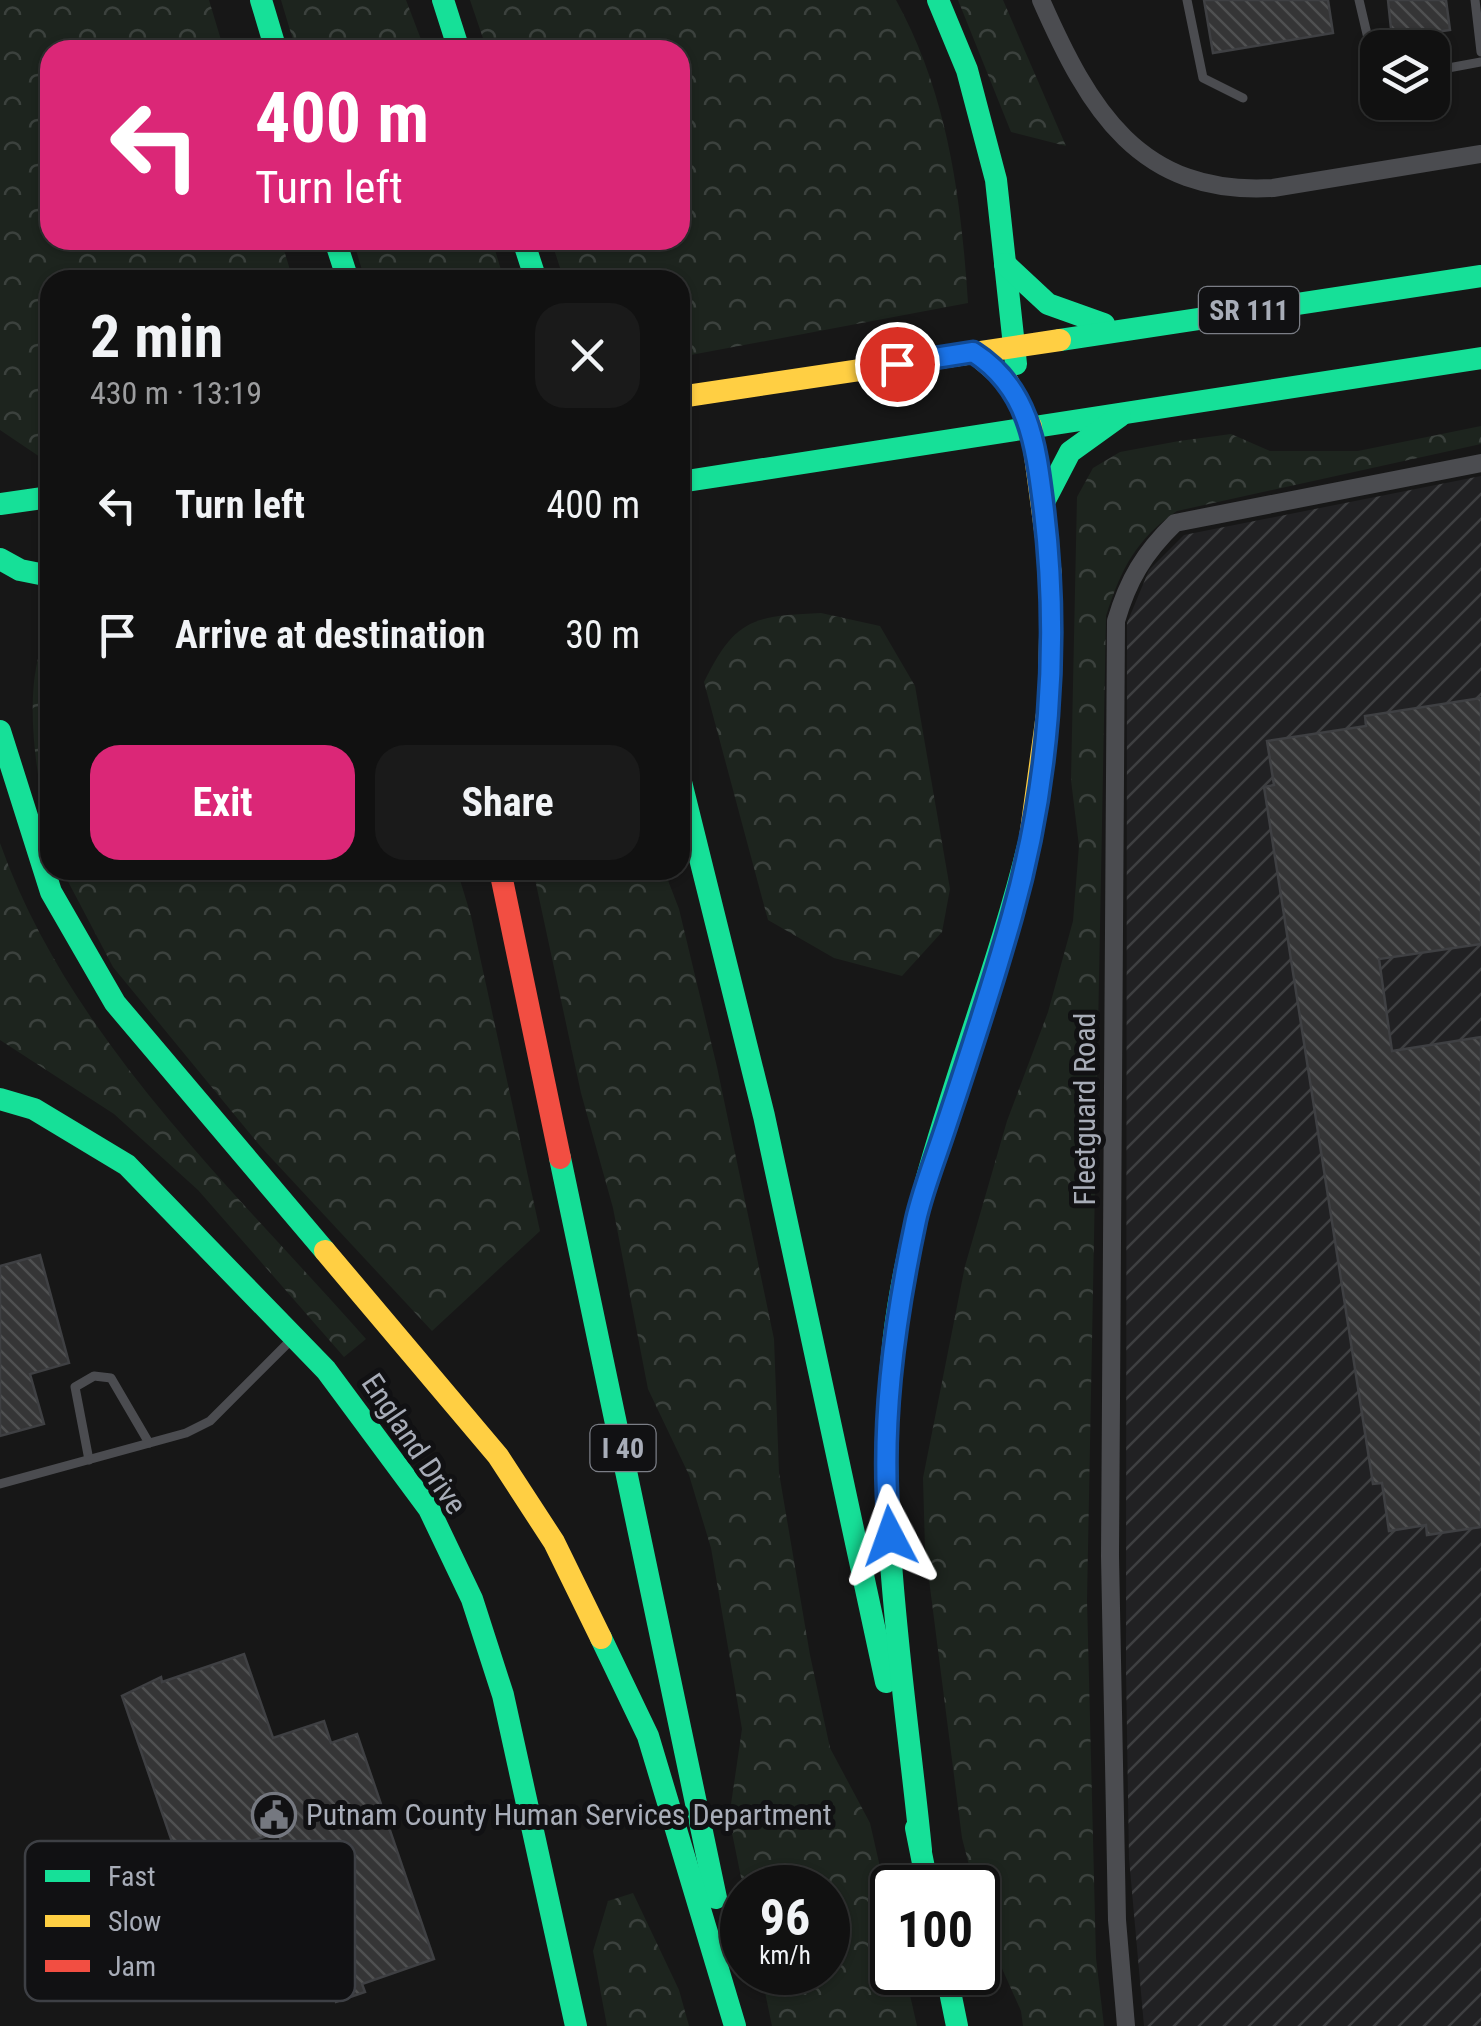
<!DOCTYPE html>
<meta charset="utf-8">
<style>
:root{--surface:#111;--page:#1a1a1a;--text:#f1f3f6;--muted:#9c9d9f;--line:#303131;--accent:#db2777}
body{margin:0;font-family:"Roboto Condensed",sans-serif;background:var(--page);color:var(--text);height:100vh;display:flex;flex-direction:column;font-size:38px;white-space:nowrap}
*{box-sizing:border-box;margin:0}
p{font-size:32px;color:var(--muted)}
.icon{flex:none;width:55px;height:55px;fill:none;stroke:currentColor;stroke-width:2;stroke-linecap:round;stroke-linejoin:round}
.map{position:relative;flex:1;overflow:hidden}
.side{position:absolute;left:40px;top:270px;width:650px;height:610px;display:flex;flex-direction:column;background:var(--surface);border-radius:30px;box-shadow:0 2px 8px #0004,0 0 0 2px var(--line)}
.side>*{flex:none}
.hud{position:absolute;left:40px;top:40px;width:650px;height:210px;border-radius:30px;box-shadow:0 2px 8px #0004,0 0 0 2px var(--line);background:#db2777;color:#fff;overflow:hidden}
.buttons{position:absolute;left:1360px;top:30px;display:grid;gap:20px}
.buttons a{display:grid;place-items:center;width:90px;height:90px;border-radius:20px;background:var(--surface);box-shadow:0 2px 8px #0004,0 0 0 2px var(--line);font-size:50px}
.speed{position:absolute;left:720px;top:1865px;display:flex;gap:20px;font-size:50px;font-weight:700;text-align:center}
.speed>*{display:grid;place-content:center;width:130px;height:130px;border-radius:50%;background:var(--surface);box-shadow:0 2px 8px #0004,0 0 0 2px var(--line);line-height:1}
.speed small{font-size:25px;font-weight:400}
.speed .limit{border:5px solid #111;border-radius:15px;background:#fff;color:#111}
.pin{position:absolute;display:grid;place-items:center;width:85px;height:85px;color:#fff;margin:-42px;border:5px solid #fff;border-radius:50%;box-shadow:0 2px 10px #0007}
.me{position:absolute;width:110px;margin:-55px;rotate:356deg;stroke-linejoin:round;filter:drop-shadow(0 0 8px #0008)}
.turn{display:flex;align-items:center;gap:35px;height:210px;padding:0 50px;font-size:45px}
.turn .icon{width:130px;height:130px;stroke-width:2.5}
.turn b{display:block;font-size:70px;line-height:85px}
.round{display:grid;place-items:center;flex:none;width:105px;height:105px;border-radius:30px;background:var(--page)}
.overview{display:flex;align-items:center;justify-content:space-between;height:170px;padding:0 50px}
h1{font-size:60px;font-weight:700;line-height:75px}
.action{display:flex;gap:20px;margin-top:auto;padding:20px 50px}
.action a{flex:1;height:115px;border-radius:30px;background:var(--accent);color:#fff;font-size:40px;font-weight:700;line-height:115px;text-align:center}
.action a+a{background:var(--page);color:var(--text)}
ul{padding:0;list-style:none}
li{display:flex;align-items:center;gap:30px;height:130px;padding:0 50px}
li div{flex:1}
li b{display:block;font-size:38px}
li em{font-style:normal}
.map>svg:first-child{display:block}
.industrial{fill:url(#industrial-furrows)}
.forest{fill:url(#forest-crowns)}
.building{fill:url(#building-back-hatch);stroke:#3f4043;stroke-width:2.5}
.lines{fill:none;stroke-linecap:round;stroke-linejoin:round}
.lane{stroke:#4b4c50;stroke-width:9}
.street{stroke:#4b4c50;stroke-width:18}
.fast{stroke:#16e098;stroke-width:22}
.slow{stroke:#ffcf43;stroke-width:22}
.jam{stroke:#f24e42;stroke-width:22}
.route-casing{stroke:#114b97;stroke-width:25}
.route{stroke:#1a73e8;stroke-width:18}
.labels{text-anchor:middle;stroke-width:10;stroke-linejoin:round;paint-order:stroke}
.shield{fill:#111113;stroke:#7b7e86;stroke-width:2.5}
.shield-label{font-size:28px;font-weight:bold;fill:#a8adb8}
.street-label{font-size:30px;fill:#a8adb8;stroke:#111113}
.poi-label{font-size:30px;fill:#a8adb8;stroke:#111113;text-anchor:start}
.key{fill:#111113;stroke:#3e4045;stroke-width:2.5}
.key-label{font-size:28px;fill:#a8adb8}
</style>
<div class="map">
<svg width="1481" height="2026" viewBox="0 0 1481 2026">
<defs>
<pattern id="industrial-furrows" width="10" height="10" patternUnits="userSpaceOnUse" patternTransform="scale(2.5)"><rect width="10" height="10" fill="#212123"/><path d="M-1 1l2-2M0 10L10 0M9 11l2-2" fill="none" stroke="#3e3f41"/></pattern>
<pattern id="forest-crowns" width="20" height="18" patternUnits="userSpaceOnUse" patternTransform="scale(2.5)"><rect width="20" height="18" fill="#1d241e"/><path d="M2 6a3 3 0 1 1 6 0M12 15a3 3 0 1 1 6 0" fill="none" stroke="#3b413d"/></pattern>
<pattern id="building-back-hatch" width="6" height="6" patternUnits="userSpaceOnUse" patternTransform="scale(2.5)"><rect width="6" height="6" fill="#353536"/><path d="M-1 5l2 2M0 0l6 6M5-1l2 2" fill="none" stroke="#4f5051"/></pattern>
</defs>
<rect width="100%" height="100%" fill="#171717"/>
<path class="industrial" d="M 1481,476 L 1481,2026 L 1144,2026 L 1129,1858 L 1126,1669 L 1127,623 L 1149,570 L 1184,535 Z"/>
<g class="forest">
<path d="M 0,0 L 209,0 L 224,50 L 50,50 L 50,240 L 281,240 L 293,280 L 50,280 L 50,461 L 46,461 L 0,430 Z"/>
<path d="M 281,0 L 406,0 L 425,50 L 296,50 Z"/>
<path d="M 470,0 L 896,0 C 948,95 961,197 968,303 L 680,357 L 680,280 L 564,280 L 551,240 L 680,240 L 680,50 L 487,50 Z"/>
<path d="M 958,0 L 1003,0 L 1066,146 L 1011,132 Z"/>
<path d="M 353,240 L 492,240 L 504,280 L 365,280 Z"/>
<path d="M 1481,426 L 1481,444 L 1177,511 C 1136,539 1121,569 1106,616 L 1087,1600 L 1096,1958 L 1104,2026 L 1023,2026 L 1021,2011 L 987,1935 L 962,1838 L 925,1548 L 923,1478 L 965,1266 L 1007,1121 L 1048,1012 L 1073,921 L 1079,846 L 1071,780 L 1077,497 L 1093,468 L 1120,452 L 1179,441 L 1231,434 L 1270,451 L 1358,451 Z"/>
<path d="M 821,613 L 880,626 L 915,686 L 950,889 L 942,932 L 902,976 L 834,958 L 768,920 L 704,682 C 735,618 754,616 821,613 Z"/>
<path d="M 50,630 L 50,829 C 35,779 20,674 50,630 Z"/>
<path d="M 0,843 C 69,1038 232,1187 366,1339 L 344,1357 L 198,1190 L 114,1114 L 0,1040 Z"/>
<path d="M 62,870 L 457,870 L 471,916 L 540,1231 L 432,1331 L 261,1147 L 113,967 Z"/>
<path d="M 533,870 L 664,870 L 679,909 L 717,1067 L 774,1339 L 779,1473 L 810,1655 L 830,1748 L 870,1823 L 892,1920 L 892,1972 L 905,1973 L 917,2026 L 772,2026 L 761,1973 L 828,1972 L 828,1888 L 743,1887 L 729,1818 L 742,1729 L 711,1548 L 689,1475 L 648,1389 L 613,1208 L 581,1093 Z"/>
<path d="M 633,1893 L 679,1990 L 689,2026 L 607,2026 L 593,1951 L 608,1901 Z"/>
</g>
<g class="building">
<path d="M 1204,0 L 1328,0 L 1333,33 L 1213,53 Z"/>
<path d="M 1388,0 L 1446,0 L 1450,30 L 1422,34 L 1424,48 L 1393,48 Z"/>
<path d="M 1481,698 L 1481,944 L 1379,959 L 1392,1051 L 1481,1037 L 1481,1527 L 1427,1535 L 1426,1525 L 1389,1531 L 1382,1483 L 1373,1484 L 1264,787 L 1274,785 L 1267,741 L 1366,726 L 1365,716 Z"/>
<path d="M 40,1255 L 69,1363 L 30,1374 L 44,1424 L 0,1436 L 0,1266 Z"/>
<path d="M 244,1654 L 273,1738 L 324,1721 L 331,1743 L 357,1734 L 434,1959 L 362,1984 L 365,1992 L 336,2002 L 298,1894 L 290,1896 L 284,1879 L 293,1876 L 278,1832 L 180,1865 L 122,1696 L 161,1677 L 162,1682 Z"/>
</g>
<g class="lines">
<g class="lane">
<path d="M 1187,0 L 1203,78 L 1243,98"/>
<path d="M 1359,0 L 1378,81"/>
<path d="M 1475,0 L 1481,52"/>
<path d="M 1432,49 L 1447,68"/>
<path d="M 1432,71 L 1481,62"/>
<path d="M 89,1460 L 75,1387 L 94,1376 L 111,1378 L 149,1443"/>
<path d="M 0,1484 L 186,1433 L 210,1421 L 293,1338"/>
</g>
<g class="street">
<path d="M 1041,0 C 1089,109 1139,196 1273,188 L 1481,154"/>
<path d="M 1126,2026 L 1117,1920 L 1110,1556 L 1116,621 C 1128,580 1144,553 1175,523 L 1481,463"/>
</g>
<g class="fast">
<path d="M 261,0 L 276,50"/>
<path d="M 443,0 L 459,50"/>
<path d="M 938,0 L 967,70 L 996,180 L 1016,364"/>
<path d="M 335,240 L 348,280"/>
<path d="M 523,240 L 536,280"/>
<path d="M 1005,264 L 1048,304 L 1104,324"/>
<path d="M 1060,340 L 1481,276"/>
<path d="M 680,482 L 1481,358"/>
<path d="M 0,504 L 50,497"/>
<path d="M 1043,504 L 1070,452 L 1120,416"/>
<path d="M 0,559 L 20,570 L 50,576"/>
<path d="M 0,731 L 51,892 L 115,1003 L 325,1251"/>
<path d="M 680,778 L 764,1116 L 886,1682"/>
<path d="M 0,1099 L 34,1109 L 127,1165 L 326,1370 L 429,1509 L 472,1599 L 503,1695 L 576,2026"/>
<path d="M 560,1158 L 716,1898"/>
<path d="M 601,1638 L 648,1736 L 735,2026"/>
<path d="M 916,1828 L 928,1888"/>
<path d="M 921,1850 C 904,1680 873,1506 894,1336 C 915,1165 990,1005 1030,838"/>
<path d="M 946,1972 L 957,2026"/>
</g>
<g class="slow">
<path d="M 973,352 L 1008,382 L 1031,426 L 1051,575 L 1049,699 L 1030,838"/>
<path d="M 680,397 L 1060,340"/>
<path d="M 325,1251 L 498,1456 L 554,1542 L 601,1638"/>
</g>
<path class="jam" d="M 500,870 L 560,1158"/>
</g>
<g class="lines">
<defs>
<path id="route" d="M 890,1536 C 879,1432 894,1323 916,1220 C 923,1189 936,1157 946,1126 C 969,1057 992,987 1012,916 C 1049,786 1060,646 1044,511 C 1036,448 1031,389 973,352 L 897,364"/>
</defs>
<use href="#route" class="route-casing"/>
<use href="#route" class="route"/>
</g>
<defs>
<symbol id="civic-ring" viewBox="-11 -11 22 22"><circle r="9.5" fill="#111113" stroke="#757880" stroke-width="1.5"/><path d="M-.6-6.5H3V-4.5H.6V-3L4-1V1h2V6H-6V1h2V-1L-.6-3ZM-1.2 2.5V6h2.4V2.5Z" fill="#757880"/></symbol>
</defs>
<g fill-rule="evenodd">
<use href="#civic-ring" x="249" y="1790" width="50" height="50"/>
</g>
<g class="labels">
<g class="shield">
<rect x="1199" y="287" width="100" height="46" rx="8"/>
<rect x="590.5" y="1425" width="65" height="46" rx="8"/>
</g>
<g class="shield-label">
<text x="1249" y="320">SR 111</text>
<text x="623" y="1458">I 40</text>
</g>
<g class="street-label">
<text transform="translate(1085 1109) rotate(-90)" y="10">Fleetguard Road</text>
<text transform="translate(414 1444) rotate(56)" y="10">England Drive</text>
</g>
<g class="poi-label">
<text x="306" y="1825">Putnam County Human Services Department</text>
</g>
</g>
<rect x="25" y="1841" width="330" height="160" rx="15" class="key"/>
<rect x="45" y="1870" width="45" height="12" fill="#16e098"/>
<rect x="45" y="1915" width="45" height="12" fill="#ffcf43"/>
<rect x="45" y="1960" width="45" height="12" fill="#f24e42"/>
<g class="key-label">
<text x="108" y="1886">Fast</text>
<text x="108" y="1931">Slow</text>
<text x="108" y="1976">Jam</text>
</g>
</svg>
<div class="buttons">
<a><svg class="icon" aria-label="layers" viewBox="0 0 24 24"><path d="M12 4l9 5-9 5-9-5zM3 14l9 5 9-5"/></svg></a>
</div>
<div class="speed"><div>96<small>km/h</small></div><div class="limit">100</div></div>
<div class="pin" style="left:897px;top:364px;background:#d93025"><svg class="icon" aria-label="arrive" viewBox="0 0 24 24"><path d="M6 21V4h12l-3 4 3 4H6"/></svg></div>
<svg class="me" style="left:890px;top:1536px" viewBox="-20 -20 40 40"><path d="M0-17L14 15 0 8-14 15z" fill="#1a73e8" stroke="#fff" stroke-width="4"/></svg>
<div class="hud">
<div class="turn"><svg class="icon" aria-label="left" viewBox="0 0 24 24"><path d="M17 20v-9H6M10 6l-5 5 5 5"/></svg><div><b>400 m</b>Turn left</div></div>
</div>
<section class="side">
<div class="overview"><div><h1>2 min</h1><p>430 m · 13:19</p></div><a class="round"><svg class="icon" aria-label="close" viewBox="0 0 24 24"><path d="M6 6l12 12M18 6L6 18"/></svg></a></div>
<ul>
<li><svg class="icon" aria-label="left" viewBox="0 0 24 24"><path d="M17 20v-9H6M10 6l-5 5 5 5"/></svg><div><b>Turn left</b></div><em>400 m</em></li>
<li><svg class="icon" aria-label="arrive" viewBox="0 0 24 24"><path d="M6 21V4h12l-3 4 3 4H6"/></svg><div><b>Arrive at destination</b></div><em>30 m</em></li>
</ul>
<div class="action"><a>Exit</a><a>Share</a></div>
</section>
</div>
